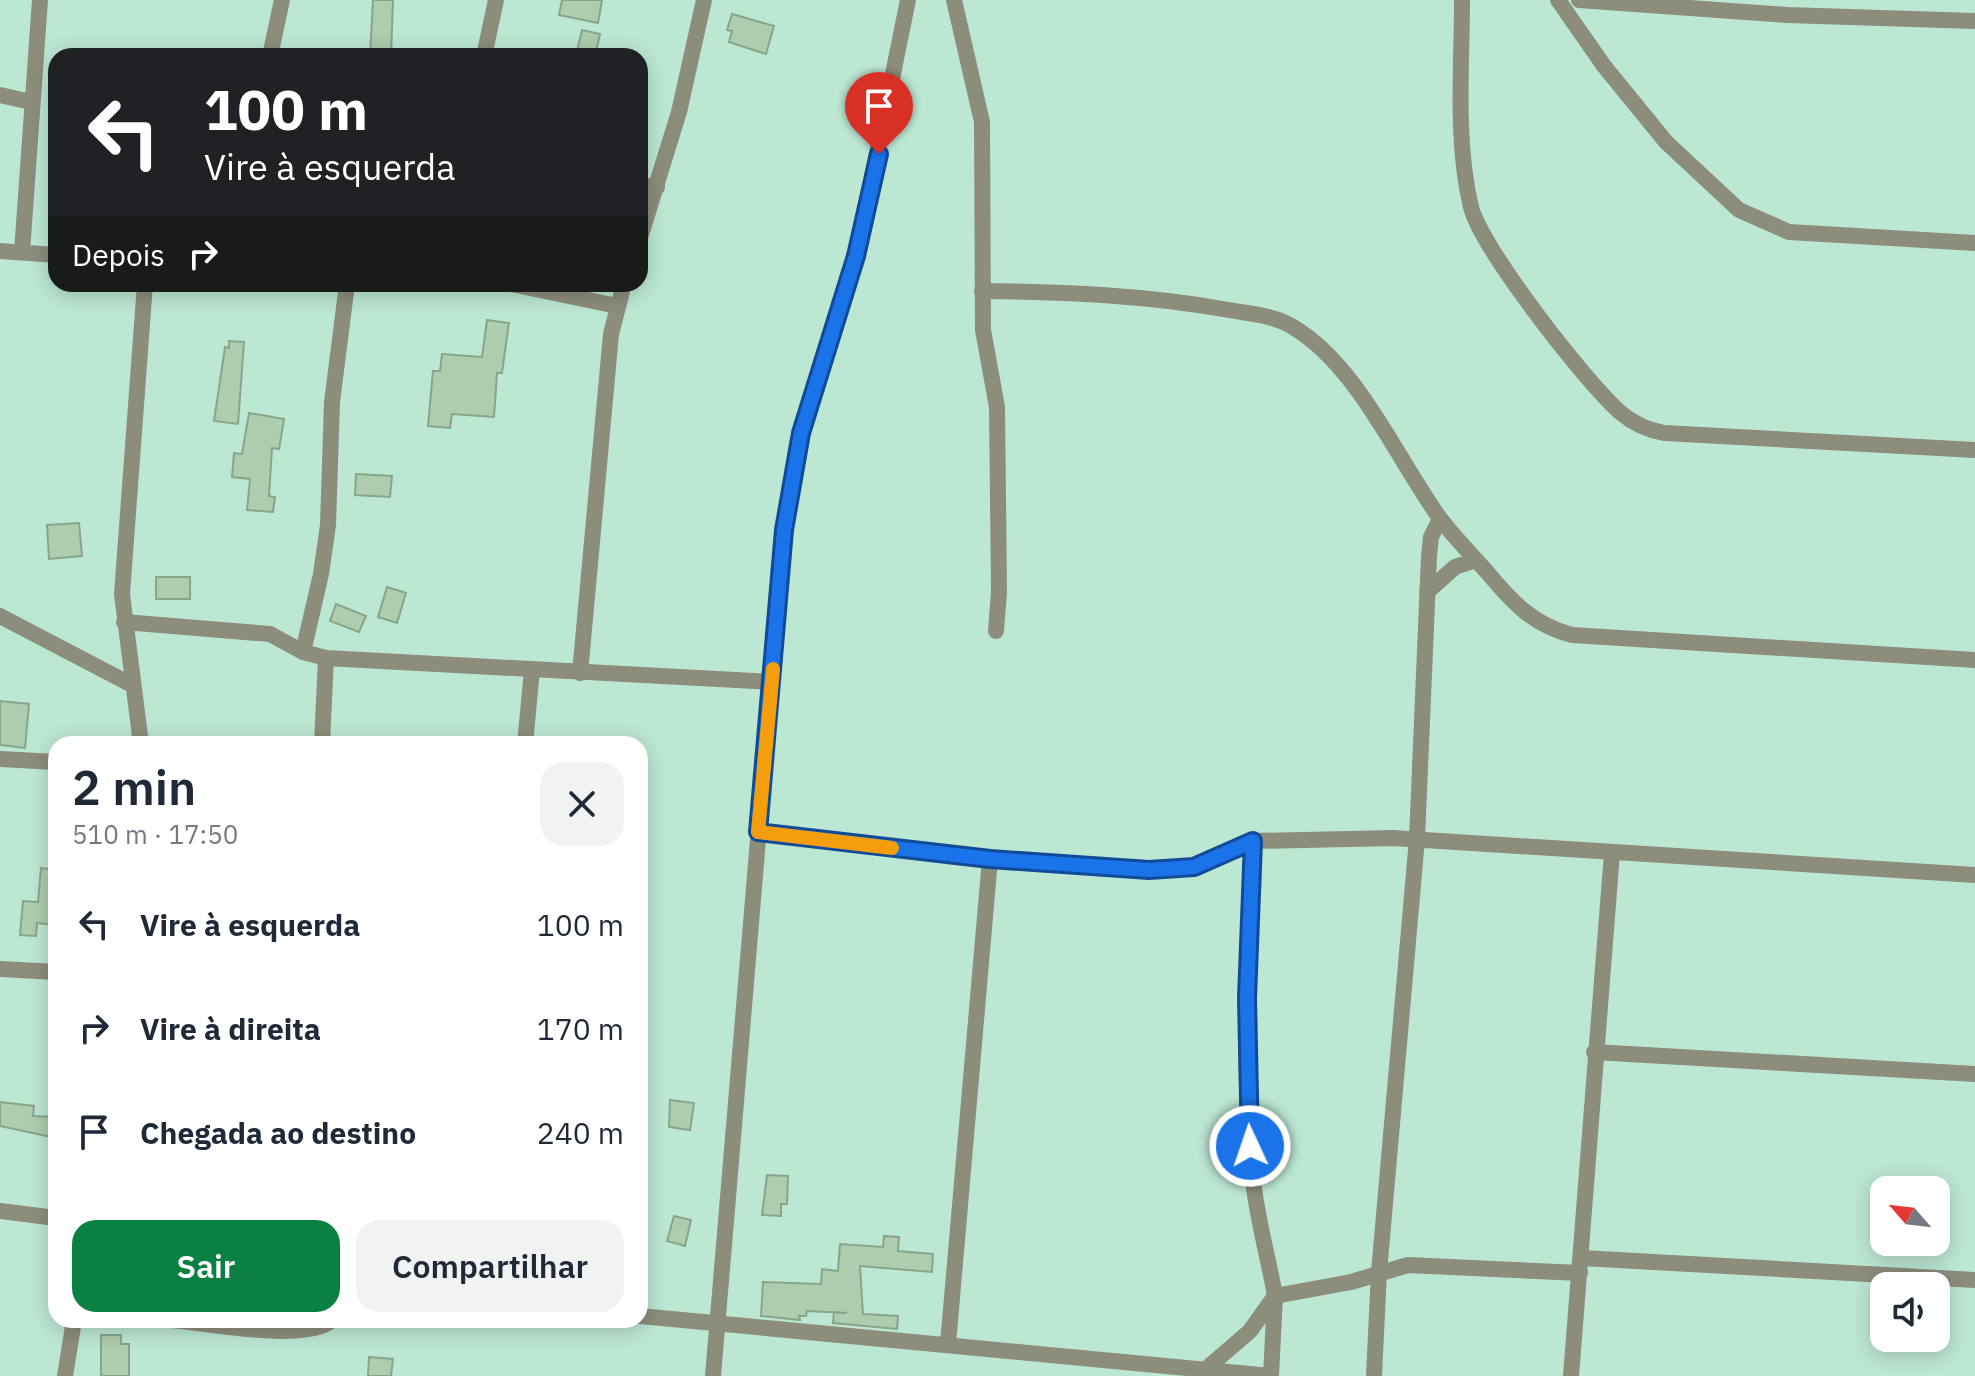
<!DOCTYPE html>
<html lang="pt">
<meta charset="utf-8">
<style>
:root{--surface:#fff;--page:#f2f2f3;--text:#1f2937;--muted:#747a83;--accent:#0b8043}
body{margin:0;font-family:"IBM Plex Sans",sans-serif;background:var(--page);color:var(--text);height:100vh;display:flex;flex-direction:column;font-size:30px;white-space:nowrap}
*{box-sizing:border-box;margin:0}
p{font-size:26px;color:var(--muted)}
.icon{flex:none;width:44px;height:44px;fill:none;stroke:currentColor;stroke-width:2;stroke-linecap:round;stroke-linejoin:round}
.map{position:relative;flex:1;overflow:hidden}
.side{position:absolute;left:48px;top:736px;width:600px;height:592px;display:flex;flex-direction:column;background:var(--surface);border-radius:24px;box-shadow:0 4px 20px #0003}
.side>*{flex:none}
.guide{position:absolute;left:48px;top:48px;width:600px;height:244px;border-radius:24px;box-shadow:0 4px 20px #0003;background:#202124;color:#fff;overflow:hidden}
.needle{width:52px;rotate:298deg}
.tools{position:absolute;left:1870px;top:1176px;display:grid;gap:16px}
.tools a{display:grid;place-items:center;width:80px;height:80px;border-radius:16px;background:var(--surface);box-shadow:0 4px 20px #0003;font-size:40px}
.pin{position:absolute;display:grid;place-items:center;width:68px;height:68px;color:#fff;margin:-82px -34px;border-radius:50% 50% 50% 0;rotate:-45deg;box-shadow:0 0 8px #0007}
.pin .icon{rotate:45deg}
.me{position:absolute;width:88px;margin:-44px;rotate:357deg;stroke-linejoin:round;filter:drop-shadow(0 0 6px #0008)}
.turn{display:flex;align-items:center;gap:28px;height:168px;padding:0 24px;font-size:36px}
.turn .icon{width:104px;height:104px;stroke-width:2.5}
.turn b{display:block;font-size:56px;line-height:68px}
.then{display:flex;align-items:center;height:76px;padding:0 24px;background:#0003;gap:16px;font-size:30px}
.round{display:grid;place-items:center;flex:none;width:84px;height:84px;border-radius:24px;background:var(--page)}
.summary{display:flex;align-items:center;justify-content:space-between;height:136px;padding:0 24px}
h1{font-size:48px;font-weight:600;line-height:60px}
.primary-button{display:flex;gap:16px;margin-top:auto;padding:16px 24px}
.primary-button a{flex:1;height:92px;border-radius:24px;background:var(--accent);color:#fff;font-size:32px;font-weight:600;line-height:92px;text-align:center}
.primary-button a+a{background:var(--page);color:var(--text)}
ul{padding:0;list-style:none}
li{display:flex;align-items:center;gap:24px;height:104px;padding:0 24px}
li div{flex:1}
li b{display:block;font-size:30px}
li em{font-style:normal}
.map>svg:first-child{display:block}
.building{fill:#aeccae;stroke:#88a589;stroke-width:2}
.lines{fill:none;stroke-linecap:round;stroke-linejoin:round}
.minor{stroke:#8d8d7c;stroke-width:16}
.route-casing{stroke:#114b97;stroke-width:20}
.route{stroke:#1a73e8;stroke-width:14}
.slow{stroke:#f59e0b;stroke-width:14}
</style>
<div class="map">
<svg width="1975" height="1376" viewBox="0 0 1975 1376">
<rect width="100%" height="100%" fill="#bce7d3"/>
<g class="building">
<path d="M 373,0 L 393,0 L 391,56 L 370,56 Z"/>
<path d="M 562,0 L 602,0 L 598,23 L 559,15 Z"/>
<path d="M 732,14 L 774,26 L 766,54 L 729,42 L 732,31 L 727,30 Z"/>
<path d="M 582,30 L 600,34 L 595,56 L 576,56 Z"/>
<path d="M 487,320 L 509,323 L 502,373 L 497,373 L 494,417 L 452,414 L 450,428 L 428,426 L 433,371 L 440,371 L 442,354 L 482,357 Z"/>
<path d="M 229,341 L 244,342 L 238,424 L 214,421 L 225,347 L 229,348 Z"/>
<path d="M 249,413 L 284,419 L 279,449 L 272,448 L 269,496 L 275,497 L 273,512 L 247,510 L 250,479 L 232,477 L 234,453 L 242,454 Z"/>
<path d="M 356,474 L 392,476 L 390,497 L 355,495 Z"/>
<path d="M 79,523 L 82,556 L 49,559 L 47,525 Z"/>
<rect x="156" y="577" width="34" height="22"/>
<path d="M 387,587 L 406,593 L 397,623 L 378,617 Z"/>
<path d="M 336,604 L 366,616 L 359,632 L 330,621 Z"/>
<path d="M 0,701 L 29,704 L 25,748 L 0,745 Z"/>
<path d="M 41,868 L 56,870 L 56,925 L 37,923 L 36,936 L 20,935 L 23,901 L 38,902 Z"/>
<path d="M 670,1100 L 694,1103 L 690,1130 L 669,1127 Z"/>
<path d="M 0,1102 L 34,1106 L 33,1116 L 56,1117 L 56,1138 L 0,1126 Z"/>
<path d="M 767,1175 L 788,1176 L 787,1204 L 781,1204 L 781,1216 L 762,1215 Z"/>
<path d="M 674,1216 L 691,1220 L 685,1246 L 667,1241 Z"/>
<path d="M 884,1236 L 899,1237 L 898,1251 L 933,1254 L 932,1272 L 860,1266 L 863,1314 L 898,1316 L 897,1329 L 833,1323 L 834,1312 L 847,1313 L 807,1311 L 806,1316 L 799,1316 L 800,1320 L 761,1316 L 763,1282 L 821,1284 L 822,1269 L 838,1271 L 840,1244 L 883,1247 Z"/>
<path d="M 101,1335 L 121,1335 L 121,1344 L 129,1344 L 129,1376 L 101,1376 Z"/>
<path d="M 369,1357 L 393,1359 L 391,1376 L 368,1376 Z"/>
</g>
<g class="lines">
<g class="minor">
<path d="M 954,0 L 982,122 L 983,330 L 997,407 L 999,592 L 996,631"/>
<path d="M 1462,0 C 1462,67 1455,141 1471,207 C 1481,248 1587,384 1621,413 C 1634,424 1648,430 1664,433 L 1975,450"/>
<path d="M 1558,0 L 1604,66 L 1666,142 L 1739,210 L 1789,232 L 1975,243"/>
<path d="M 1579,0 L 1787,15 L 1975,21"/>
<path d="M 270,56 L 282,0"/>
<path d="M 484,56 L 496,0"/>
<path d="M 0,95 L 31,102"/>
<path d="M 640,185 L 657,187"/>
<path d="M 640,238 L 679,112 L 704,0"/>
<path d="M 0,251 L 56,255"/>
<path d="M 22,252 L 40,0"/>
<path d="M 511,284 L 617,306"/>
<path d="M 982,291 C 1065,292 1146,295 1229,310 C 1250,314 1274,315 1293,327 C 1357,365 1396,457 1439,517 C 1453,536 1471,554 1487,572 C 1512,602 1533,625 1572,635 L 1975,660"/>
<path d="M 1427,592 L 1455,567 L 1476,560"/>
<path d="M 0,616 L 132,685"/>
<path d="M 124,622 L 270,634 L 303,652 L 326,658 L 772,682"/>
<path d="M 303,652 L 321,574 L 328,525 L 332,402 L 347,284"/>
<path d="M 580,673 L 611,334 L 624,284"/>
<path d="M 141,744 L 122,594 L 145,284"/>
<path d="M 322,744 L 326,658"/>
<path d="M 525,744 L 532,670"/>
<path d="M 0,759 L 56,762"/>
<path d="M 758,832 L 990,859 L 1149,870 L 1194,867 L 1253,841 L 1393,838 L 1975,875"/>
<path d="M 0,969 L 56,972"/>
<path d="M 1594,1052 L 1975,1074"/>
<path d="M 0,1211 L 56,1218"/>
<path d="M 1582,1258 L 1975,1280"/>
<path d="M 640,1316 L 1271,1376"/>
<path d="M 172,1320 C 208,1323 306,1343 332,1320"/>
<path d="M 948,1344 L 990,859"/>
<path d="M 1206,1369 L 1250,1331 L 1275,1296 C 1268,1255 1255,1212 1252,1170 C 1242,1061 1246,950 1253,841"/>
<path d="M 65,1376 L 74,1320"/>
<path d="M 713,1376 L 784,530 L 801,433 L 856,256 L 908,0"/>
<path d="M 1271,1376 L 1275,1296 L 1351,1282 L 1408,1265 L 1580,1273"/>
<path d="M 1374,1376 L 1379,1272 L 1417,839 L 1429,556 L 1431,537 L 1440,519"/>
<path d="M 1571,1376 L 1612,853"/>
</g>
</g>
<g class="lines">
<defs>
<path id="route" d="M 879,154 L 856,256 L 801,433 L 784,530 L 758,832 L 990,859 L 1149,870 L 1194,867 L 1253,841 L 1247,998 L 1250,1146"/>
</defs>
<use href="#route" class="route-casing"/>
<use href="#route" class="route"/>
<path class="slow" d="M 773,669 L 758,832 L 892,848"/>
</g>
</svg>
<div class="tools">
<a><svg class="needle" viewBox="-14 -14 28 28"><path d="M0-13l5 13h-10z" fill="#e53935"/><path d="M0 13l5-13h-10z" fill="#747a83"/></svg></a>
<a><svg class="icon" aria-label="sound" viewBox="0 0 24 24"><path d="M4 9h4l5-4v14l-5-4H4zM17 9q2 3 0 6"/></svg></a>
</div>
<div class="pin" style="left:879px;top:154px;background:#d93025"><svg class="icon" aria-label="arrive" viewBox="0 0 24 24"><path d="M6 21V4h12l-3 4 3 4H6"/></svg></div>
<svg class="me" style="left:1250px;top:1146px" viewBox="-20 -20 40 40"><circle r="17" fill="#1a73e8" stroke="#fff" stroke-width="3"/><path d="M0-11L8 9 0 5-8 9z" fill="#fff"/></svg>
<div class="guide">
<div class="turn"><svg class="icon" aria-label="left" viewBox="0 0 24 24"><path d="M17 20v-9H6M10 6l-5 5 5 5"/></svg><div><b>100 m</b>Vire à esquerda</div></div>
<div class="then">Depois<svg class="icon" aria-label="right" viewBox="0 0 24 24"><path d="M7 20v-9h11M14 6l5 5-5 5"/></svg></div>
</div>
<section class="side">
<div class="summary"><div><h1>2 min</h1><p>510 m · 17:50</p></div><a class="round"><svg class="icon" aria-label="close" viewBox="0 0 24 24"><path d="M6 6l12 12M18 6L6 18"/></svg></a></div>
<ul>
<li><svg class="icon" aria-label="left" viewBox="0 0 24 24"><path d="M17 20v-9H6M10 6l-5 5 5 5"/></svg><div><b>Vire à esquerda</b></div><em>100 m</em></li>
<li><svg class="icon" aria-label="right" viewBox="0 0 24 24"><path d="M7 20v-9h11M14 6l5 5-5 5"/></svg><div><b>Vire à direita</b></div><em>170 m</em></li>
<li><svg class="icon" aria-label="arrive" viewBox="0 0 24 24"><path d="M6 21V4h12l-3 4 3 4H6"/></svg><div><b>Chegada ao destino</b></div><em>240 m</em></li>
</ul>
<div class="primary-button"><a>Sair</a><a>Compartilhar</a></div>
</section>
</div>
